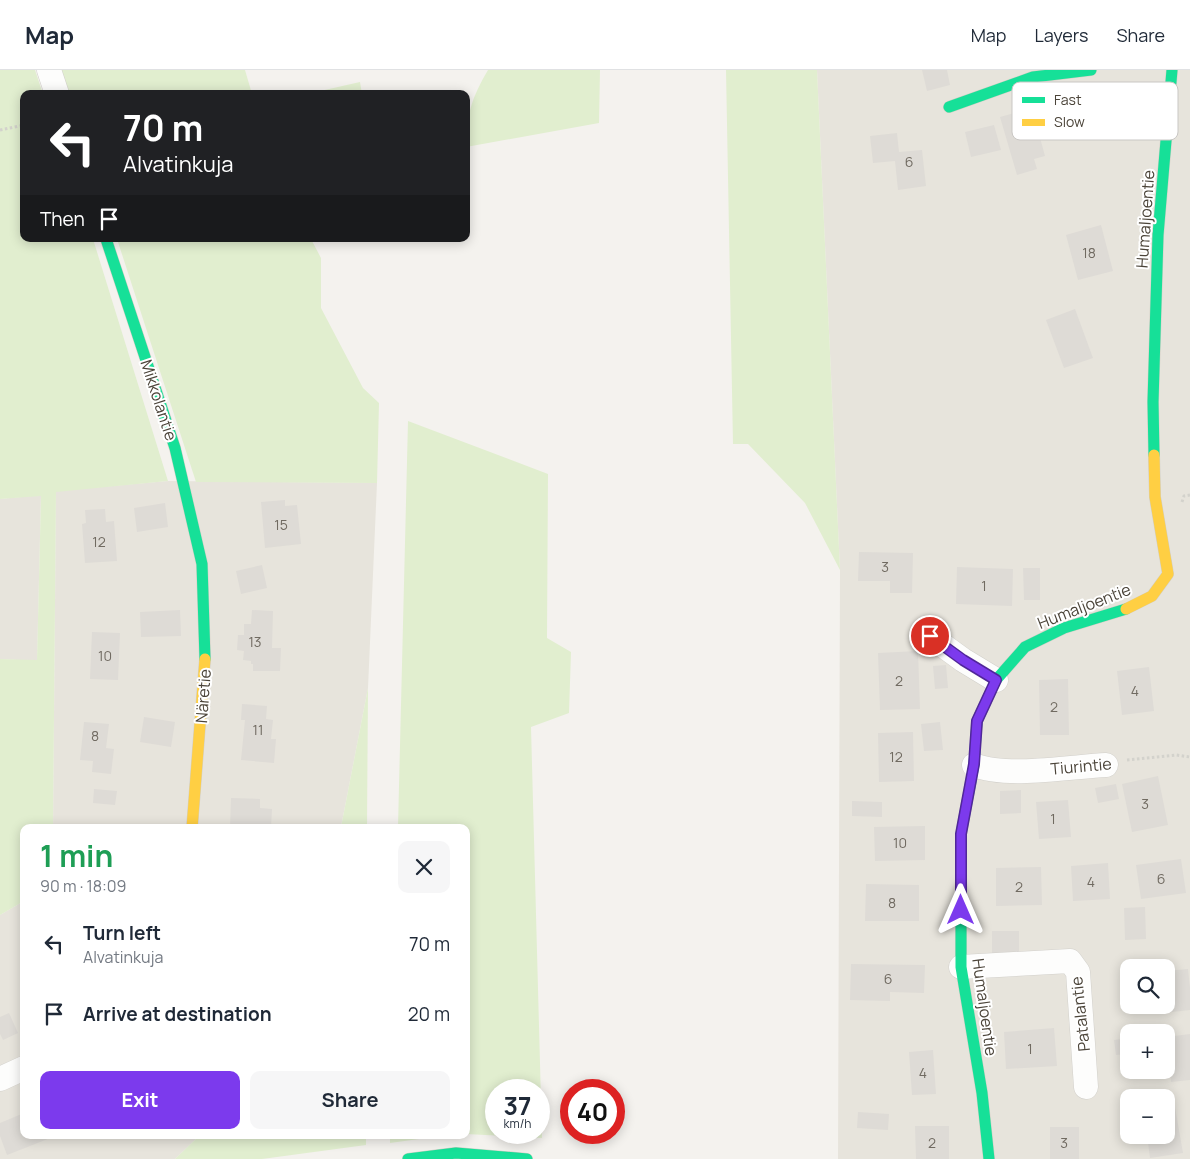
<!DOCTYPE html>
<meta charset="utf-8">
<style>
:root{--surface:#fff;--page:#f6f6f7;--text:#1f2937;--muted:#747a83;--line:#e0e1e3;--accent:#7c3aed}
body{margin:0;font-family:Manrope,sans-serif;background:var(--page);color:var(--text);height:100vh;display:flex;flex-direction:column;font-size:19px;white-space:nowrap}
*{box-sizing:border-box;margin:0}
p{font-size:16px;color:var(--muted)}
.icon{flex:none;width:28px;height:28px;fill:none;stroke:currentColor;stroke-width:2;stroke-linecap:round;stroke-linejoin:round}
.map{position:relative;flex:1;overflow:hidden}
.details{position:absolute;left:20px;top:754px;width:450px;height:315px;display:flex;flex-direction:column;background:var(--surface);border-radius:10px;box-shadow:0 2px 12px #0003}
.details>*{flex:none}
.banner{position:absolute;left:20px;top:20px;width:450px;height:152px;border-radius:10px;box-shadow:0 2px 12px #0003;background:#202124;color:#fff;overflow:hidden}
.controls{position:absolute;left:1120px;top:889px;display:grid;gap:10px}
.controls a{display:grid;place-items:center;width:55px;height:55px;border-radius:10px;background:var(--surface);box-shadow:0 2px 12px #0003;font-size:25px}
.speed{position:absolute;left:485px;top:1009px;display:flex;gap:10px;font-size:25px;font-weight:700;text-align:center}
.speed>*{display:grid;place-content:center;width:65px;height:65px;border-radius:50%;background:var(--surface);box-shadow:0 2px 12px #0003;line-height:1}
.speed small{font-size:12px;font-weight:400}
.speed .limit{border:8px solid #d22;background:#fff;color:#111}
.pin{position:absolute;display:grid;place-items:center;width:42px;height:42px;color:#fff;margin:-21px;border:2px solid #fff;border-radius:50%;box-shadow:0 1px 5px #0007}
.me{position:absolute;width:55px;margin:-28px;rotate:0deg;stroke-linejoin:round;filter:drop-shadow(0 0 4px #0008)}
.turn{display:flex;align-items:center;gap:18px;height:105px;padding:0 20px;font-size:22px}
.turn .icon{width:65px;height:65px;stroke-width:2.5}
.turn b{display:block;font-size:35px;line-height:42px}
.then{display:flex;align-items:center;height:48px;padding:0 20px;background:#0003;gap:10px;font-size:19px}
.round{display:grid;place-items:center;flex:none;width:52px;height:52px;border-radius:10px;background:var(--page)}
.overview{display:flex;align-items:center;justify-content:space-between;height:85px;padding:0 20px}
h1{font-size:30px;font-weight:700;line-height:38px;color:#1e9e55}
.action{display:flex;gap:10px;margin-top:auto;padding:10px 20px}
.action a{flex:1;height:58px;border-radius:10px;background:var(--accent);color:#fff;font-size:20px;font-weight:700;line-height:58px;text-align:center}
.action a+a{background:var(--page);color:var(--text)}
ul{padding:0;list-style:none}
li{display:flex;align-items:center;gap:15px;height:70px;padding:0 20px}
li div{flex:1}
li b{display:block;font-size:19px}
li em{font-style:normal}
header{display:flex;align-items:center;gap:30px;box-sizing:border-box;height:70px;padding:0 25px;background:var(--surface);border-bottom:1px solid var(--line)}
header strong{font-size:24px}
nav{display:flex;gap:28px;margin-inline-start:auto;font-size:18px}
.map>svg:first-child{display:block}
.residential{fill:#e7e4dc;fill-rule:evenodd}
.green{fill:#e1eecf;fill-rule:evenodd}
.building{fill:#dedbd6}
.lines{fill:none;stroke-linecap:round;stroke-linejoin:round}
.street-casing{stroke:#d2d0cb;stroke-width:25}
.fast-casing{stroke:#d3cfc5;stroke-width:12}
.slow-casing{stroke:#d3cfc5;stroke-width:12}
.path{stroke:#d3d2cc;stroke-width:3;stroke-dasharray:2.5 2.5;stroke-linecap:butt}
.street{stroke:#fdfdfc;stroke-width:24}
.fast{stroke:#16e098;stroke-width:11}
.slow{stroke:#ffcf43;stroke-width:11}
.route-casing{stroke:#51269a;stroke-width:12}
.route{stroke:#7c3aed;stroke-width:9}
.labels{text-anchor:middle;stroke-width:4;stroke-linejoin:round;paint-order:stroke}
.number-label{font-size:14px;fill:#706a61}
.street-label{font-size:16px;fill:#4b4439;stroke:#fff}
.key{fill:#fff;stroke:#c9c7c4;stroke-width:1}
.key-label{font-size:14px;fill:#4b4439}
</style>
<header>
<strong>Map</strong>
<nav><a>Map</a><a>Layers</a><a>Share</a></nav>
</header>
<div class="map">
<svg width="1190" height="1089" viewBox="0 0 1190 1089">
<rect width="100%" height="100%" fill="#f4f2ee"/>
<g class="residential">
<path d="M 817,0 L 1190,0 L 1190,1089 L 838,1089 L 840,500 ZM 1129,898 L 1166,898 L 1166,935 L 1129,935 ZM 1129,962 L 1166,962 L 1166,1000 L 1129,1000 ZM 1129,1028 L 1166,1028 L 1166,1065 L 1129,1065 Z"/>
<path d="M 168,411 L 377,413 L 368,618 L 341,757 L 53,758 L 56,421 Z"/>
<path d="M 41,425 L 37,591 L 0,589 L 0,429 Z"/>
<path d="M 24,831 L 24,1065 L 200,1065 L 175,1089 L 0,1089 L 0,845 Z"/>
</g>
<g class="green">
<path d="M 0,0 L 35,0 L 43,24 L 24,24 L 24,169 L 93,169 L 168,411 L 56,422 L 53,757 L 24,758 L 24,831 L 0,845 L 0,589 L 37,590 L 41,426 L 0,429 Z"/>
<path d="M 61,0 L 245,0 L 252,24 L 69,24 Z"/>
<path d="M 488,0 L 600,0 L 599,53 L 466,77 C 466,45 472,27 488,0 Z"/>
<path d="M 726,0 L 817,0 L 840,500 L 805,433 L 748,374 L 733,374 Z"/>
<path d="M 360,12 L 362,24 L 307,24 Z"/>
<path d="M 117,169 L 311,169 L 321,188 L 321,238 L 363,318 L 379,333 L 377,413 L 196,412 Z"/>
<path d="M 408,351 L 548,404 L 547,568 L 571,582 L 569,643 L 531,657 L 542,1068 L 466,1064 L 466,758 L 398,757 ZM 496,1020 L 539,1020 L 539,1062 L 496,1062 Z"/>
<path d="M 368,618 L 367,757 L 341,757 Z"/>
<path d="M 200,1065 L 366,1065 L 366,1075 L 262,1089 L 175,1089 Z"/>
<path d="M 390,1065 L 448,1065 L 390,1073 Z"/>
</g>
<g class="building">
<path d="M 922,0 L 947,0 L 950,15 L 927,21 Z"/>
<path d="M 1032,38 L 1045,86 L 1034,89 L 1037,99 L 1017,105 L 1000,47 Z"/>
<path d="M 994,55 L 1001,80 L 971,87 L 965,62 Z"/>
<path d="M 897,63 L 899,82 L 922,80 L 926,116 L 898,120 L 895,91 L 873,93 L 870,66 Z"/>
<path d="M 1101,155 L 1113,201 L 1078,210 L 1066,165 Z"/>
<path d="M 1075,239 L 1093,288 L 1064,298 L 1046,250 Z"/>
<path d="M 285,430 L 285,436 L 297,435 L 301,474 L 265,478 L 261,432 Z"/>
<path d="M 165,433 L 168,457 L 137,462 L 134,438 Z"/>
<path d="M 105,439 L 106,452 L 114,451 L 117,491 L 85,493 L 82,454 L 86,453 L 85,440 Z"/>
<path d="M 859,482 L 913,483 L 912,523 L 890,523 L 890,511 L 858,511 Z"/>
<path d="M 262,495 L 267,518 L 241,524 L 236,501 Z"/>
<path d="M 957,497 L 1013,499 L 1012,536 L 956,534 Z"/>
<path d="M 1023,498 L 1040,498 L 1040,530 L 1024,530 Z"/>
<path d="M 180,540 L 181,566 L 141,567 L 140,542 Z"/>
<path d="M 252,540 L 273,541 L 272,578 L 281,578 L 280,601 L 253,601 L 253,594 L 251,594 L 251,591 L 243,590 L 244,581 L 237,580 L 238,565 L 244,565 L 244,554 L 251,554 Z"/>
<path d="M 92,562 L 120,563 L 118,610 L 90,609 Z"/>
<path d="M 918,581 L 920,639 L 880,640 L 878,583 Z"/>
<path d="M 946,595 L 948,618 L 935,619 L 933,596 Z"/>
<path d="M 1149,597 L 1154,641 L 1122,645 L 1117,601 Z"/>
<path d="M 1068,609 L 1069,665 L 1040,665 L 1039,610 Z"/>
<path d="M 242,634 L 267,636 L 266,649 L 273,650 L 271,669 L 276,669 L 274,693 L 241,690 L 245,650 L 241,650 Z"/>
<path d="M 144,647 L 175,652 L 171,677 L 140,672 Z"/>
<path d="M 84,652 L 109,654 L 106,678 L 114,679 L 111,704 L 92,702 L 93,691 L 80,690 Z"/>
<path d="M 940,652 L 943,680 L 924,681 L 921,654 Z"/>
<path d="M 913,662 L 914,711 L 879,712 L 878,663 Z"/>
<path d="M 1158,706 L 1168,755 L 1132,762 L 1122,714 Z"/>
<path d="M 1116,714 L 1119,729 L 1098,733 L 1095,718 Z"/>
<path d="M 94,719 L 117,721 L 115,735 L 93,733 Z"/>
<path d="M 1021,720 L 1021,743 L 1000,744 L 1000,721 Z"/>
<path d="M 231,728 L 260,729 L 260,738 L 272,739 L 271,758 L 230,758 Z"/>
<path d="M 1068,730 L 1071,767 L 1039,769 L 1036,732 Z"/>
<path d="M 852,731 L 882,732 L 882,747 L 852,746 Z"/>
<path d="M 925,756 L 925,790 L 875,791 L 874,757 Z"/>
<path d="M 1181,789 L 1186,823 L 1141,829 L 1136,795 Z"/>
<path d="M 1108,793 L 1110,829 L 1073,831 L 1071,796 Z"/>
<path d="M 1041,797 L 1042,835 L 996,836 L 996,798 Z"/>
<path d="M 866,814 L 919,815 L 919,851 L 865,851 Z"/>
<path d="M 1145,837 L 1146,869 L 1125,870 L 1124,838 Z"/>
<rect x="992" y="861" width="27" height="22"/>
<path d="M 851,894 L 925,895 L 924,923 L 890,922 L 890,931 L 850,930 Z"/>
<path d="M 1188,899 L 1190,918 L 1190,940 L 1163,943 L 1162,935 L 1166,935 L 1166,901 Z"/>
<path d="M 9,943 L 18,963 L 3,970 L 0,964 L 0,947 Z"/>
<path d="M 1054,958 L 1057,996 L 1006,999 L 1004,962 Z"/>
<path d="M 1190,964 L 1190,1010 L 1171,1012 L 1170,1002 L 1163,1003 L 1163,1000 L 1166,1000 L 1166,981 L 1168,981 L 1167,967 Z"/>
<path d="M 1129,968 L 1129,984 L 1116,985 L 1114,970 Z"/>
<path d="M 933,980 L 936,1024 L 912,1025 L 909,982 Z"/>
<path d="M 1175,1037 L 1183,1083 L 1150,1088 L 1147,1065 L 1166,1065 L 1166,1038 Z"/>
<path d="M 858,1042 L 889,1044 L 888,1060 L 857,1058 Z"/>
<path d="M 24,1043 L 24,1065 L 58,1065 L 7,1085 L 0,1066 L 0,1053 Z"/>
<path d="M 915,1056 L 949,1056 L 949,1089 L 916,1089 Z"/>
<rect x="1050" y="1057" width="29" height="32"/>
</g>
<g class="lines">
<defs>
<g id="street">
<path d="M 49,0 L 57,24"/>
<path d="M 930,566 L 963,590 L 996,610"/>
<path d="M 974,695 C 1006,708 1070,697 1106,695"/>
<path d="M 961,897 L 1070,891 L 1078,902 L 1086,1017"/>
<path d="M 0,1009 L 24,998"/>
</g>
<g id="fast">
<path d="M 949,37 L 1033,7 L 1091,0"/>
<path d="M 106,169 L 175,378 L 202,494 L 205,589"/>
<path d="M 1154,385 L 1153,332 L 1158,165 L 1172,0"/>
<path d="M 408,1089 L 456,1083 L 527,1089"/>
<path d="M 989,1089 L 982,1023 L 961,897 L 961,764 L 974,695 L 977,651 L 996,610 L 1025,577 L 1064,558 L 1126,539"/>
</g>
<g id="slow">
<path d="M 1126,539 L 1152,526 L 1168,504 L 1155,427 L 1154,385"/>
<path d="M 192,758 L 205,589"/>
</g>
</defs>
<use href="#street" class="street-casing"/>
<use href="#fast" class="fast-casing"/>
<use href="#slow" class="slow-casing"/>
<g class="path">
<path d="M 0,60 L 24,55"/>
<path d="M 1182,432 L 1184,426 L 1190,425"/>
<path d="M 1127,690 L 1176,685 L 1190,687"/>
</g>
<use href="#street" class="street"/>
<use href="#fast" class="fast"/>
<use href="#slow" class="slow"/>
</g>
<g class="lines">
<defs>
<path id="route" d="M 930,566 L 963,590 L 996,610 L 977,651 L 974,694 L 961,764 L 961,840"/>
</defs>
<use href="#route" class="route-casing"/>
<use href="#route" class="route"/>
</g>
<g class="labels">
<g class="number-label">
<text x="909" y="97">6</text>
<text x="1089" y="188">18</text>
<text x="281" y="460">15</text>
<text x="99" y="477">12</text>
<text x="885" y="502">3</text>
<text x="984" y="521">1</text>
<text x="255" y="577">13</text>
<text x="105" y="591">10</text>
<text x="899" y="616">2</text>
<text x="1135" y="626">4</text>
<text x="1054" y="642">2</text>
<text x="258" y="665">11</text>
<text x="95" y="671">8</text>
<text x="896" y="692">12</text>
<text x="1145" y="739">3</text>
<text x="1053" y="754">1</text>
<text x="900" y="778">10</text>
<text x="1161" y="814">6</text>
<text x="1091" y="817">4</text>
<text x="1019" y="822">2</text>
<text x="892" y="838">8</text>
<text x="888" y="914">6</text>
<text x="1030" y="984">1</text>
<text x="923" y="1008">4</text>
<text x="932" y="1078">2</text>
<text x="1064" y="1078">3</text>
</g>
<g class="street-label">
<text transform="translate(1145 149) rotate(-86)" y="6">Humaljoentie</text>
<text transform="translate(159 330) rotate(72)" y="6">Mikkolantie</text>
<text transform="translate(1084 536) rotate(-21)" y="6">Humaljoentie</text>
<text transform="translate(203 626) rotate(-86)" y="6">Näretie</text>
<text transform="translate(1081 696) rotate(-5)" y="6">Tiurintie</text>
<text transform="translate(985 937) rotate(82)" y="6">Humaljoentie</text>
<text transform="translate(1080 944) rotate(-96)" y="6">Patalantie</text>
</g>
</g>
<rect x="1012" y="12" width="166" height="58" rx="8" class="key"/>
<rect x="1022" y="27" width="23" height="6" fill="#16e098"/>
<rect x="1022" y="49" width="23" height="7" fill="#ffcf43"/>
<g class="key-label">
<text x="1054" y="35">Fast</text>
<text x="1054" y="57">Slow</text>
</g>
</svg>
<div class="controls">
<a><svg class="icon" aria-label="search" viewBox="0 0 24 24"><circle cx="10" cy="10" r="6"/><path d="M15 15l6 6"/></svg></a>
<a>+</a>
<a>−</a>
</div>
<div class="speed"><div>37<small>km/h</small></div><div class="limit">40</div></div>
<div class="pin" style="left:930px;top:566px;background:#d93025"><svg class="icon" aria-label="arrive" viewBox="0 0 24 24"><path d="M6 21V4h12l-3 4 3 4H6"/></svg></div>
<svg class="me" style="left:961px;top:840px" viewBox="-20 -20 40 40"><path d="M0-17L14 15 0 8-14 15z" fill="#7c3aed" stroke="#fff" stroke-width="4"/></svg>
<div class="banner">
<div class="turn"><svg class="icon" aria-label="left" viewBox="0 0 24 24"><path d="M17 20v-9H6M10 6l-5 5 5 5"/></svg><div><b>70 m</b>Alvatinkuja</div></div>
<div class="then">Then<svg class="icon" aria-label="arrive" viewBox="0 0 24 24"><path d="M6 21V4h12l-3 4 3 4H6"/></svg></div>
</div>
<section class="details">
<div class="overview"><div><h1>1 min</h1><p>90 m · 18:09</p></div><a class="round"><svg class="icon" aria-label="close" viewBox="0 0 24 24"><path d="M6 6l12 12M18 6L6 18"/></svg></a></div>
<ul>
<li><svg class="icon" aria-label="left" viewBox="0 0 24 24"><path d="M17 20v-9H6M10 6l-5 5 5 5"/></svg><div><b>Turn left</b><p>Alvatinkuja</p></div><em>70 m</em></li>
<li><svg class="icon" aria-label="arrive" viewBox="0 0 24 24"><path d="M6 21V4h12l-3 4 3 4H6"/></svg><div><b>Arrive at destination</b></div><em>20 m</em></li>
</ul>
<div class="action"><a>Exit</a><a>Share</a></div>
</section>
</div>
